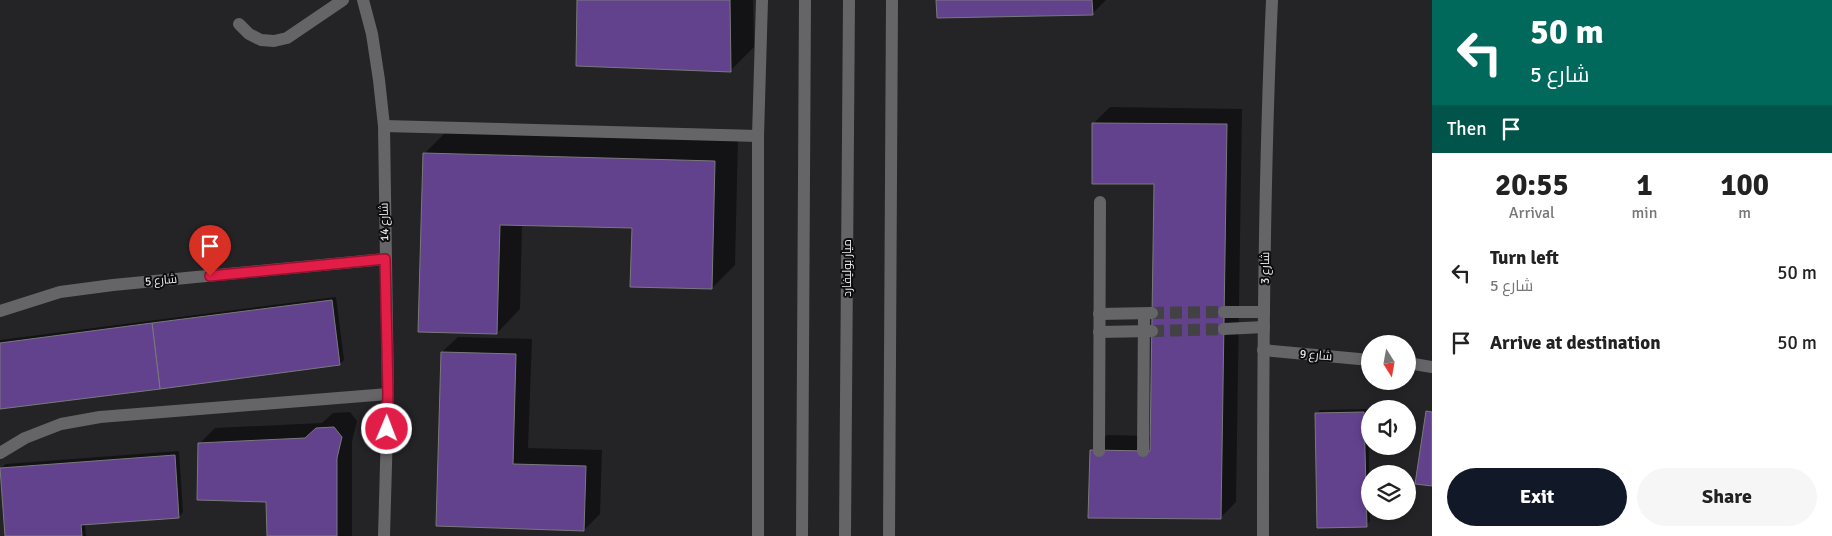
<!DOCTYPE html>
<meta charset="utf-8">
<style>
:root{--surface:#fff;--page:#f6f6f6;--text:#222;--muted:#767676;--accent:#111827}
body{margin:0;font-family:Signika,Cairo,sans-serif;background:var(--page);color:var(--text);height:100vh;display:flex;flex-direction:column;font-size:19px;white-space:nowrap}
*{box-sizing:border-box;margin:0}
p{font-size:16px;color:var(--muted)}
.icon{flex:none;width:28px;height:28px;fill:none;stroke:currentColor;stroke-width:2;stroke-linecap:round;stroke-linejoin:round}
.map{position:relative;flex:1;overflow:hidden}
.details{display:flex;flex-direction:column;background:var(--surface);width:400px}
.details>*{flex:none}
.guide{background:#00695c;color:#fff;overflow:hidden}
.needle{width:32px;rotate:169deg}
.tools{position:absolute;left:1361px;top:335px;display:grid;gap:10px}
.tools a{display:grid;place-items:center;width:55px;height:55px;border-radius:50%;background:var(--surface);box-shadow:0 2px 8px #0003;font-size:25px}
.pin{position:absolute;display:grid;place-items:center;width:42px;height:42px;color:#fff;margin:-51px -21px;border-radius:50% 50% 50% 0;rotate:-45deg;box-shadow:0 0 5px #0007}
.pin .icon{rotate:45deg}
.me{position:absolute;width:55px;margin:-28px;rotate:1deg;stroke-linejoin:round;filter:drop-shadow(0 0 4px #0008)}
.turn{display:flex;align-items:center;gap:18px;height:105px;padding:0 15px;font-size:22px}
.turn .icon{width:65px;height:65px;stroke-width:2.5}
.turn b{display:block;font-size:35px;line-height:42px}
.then{display:flex;align-items:center;height:48px;padding:0 15px;background:#0003;gap:10px;font-size:19px}
.eta{display:flex;justify-content:space-evenly;align-items:center;height:85px;text-align:center}
.eta b{font-size:30px;font-weight:700;line-height:35px}
.action{display:flex;gap:10px;margin-top:auto;padding:10px 15px}
.action a{flex:1;height:58px;border-radius:30px;background:var(--accent);color:#fff;font-size:20px;font-weight:700;line-height:58px;text-align:center}
.action a+a{background:var(--page);color:var(--text)}
ul{padding:0;list-style:none}
li{display:flex;align-items:center;gap:15px;height:70px;padding:0 15px}
li div{flex:1}
li b{display:block;font-size:19px}
li em{font-style:normal}
main{display:flex;flex:1;min-height:0}
.map>svg:first-child{display:block}
.shadow{fill:#0007}
.building{fill:#62428d;stroke:#7a797d}
.lines{fill:none;stroke-linecap:round;stroke-linejoin:round}
.minor-tunnel{stroke:#424144;stroke-width:12;stroke-dasharray:12 6;stroke-linecap:butt}
.minor{stroke:#656567;stroke-width:12}
.route-casing{stroke:#92132f;stroke-width:12}
.route{stroke:#e11d48;stroke-width:9}
.labels{text-anchor:middle;stroke-width:4;stroke-linejoin:round;paint-order:stroke}
.street-label{font-size:12px;fill:#eaeaec;stroke:#0d0d0e}
</style>
<main>
<div class="map">
<svg width="1432" height="536" viewBox="0 0 1432 536">
<rect width="100%" height="100%" fill="#242326"/>
<g class="shadow">
<path d="M 579,0 L 753,0 L 754,47 L 731,70 Z"/>
<path d="M 938,0 L 1106,0 L 1092,14 Z"/>
<path d="M 1110,107 L 1242,109 L 1236,502 L 1220,518 L 1091,451 L 1107,435 L 1152,436 L 1155,183 L 1094,123 Z"/>
<path d="M 447,131 L 738,138 L 735,265 L 712,288 L 633,227 L 522,224 L 520,309 L 497,333 L 424,154 Z"/>
<path d="M 336,297 L 344,360 L 340,364 L 0,408 L 0,340 Z"/>
<path d="M 458,337 L 532,339 L 528,448 L 602,450 L 600,514 L 584,530 L 437,525 L 442,352 Z"/>
<path d="M 1368,409 L 1370,521 L 1366,525 L 1316,414 L 1320,410 Z"/>
<path d="M 350,412 L 357,421 L 352,441 L 352,536 L 268,536 L 267,500 L 199,444 L 215,428 L 322,423 L 333,413 Z"/>
<path d="M 179,451 L 183,512 L 179,517 L 85,523 L 86,536 L 6,536 L 1,468 L 6,464 Z"/>
</g>
<g class="building">
<path d="M 577,0 L 730,0 L 731,72 L 576,66 Z"/>
<path d="M 936,0 L 1092,0 L 1093,15 L 937,18 Z"/>
<path d="M 1092,123 L 1227,124 L 1221,519 L 1088,518 L 1090,450 L 1150,451 L 1154,184 L 1092,184 Z"/>
<path d="M 423,153 L 715,161 L 712,289 L 630,287 L 632,228 L 500,225 L 497,334 L 418,332 Z"/>
<path d="M 332,300 L 340,365 L 160,389 L 152,323 Z"/>
<path d="M 152,323 L 160,389 L 0,409 L 0,343 Z"/>
<path d="M 441,352 L 516,354 L 513,464 L 586,466 L 584,531 L 436,526 Z"/>
<path d="M 1426,411 L 1432,412 L 1432,486 L 1415,484 Z"/>
<path d="M 1364,412 L 1367,527 L 1317,528 L 1315,413 Z"/>
<path d="M 334,427 L 342,437 L 337,458 L 337,536 L 267,536 L 266,502 L 197,500 L 198,443 L 305,438 L 316,428 Z"/>
<path d="M 175,455 L 179,518 L 81,525 L 82,536 L 5,536 L 0,468 Z"/>
</g>
<g class="lines">
<g class="minor-tunnel">
<path d="M 1152,313 L 1224,312"/>
<path d="M 1152,331 L 1224,329"/>
</g>
<g class="minor">
<path d="M 363,0 L 372,34 L 379,80 L 384,126 L 388,394 L 384,536"/>
<path d="M 239,24 L 249,34 L 261,40 L 274,41 L 287,38 L 343,0"/>
<path d="M 384,126 L 758,136"/>
<path d="M 0,311 L 60,292 L 113,285 L 385,259"/>
<path d="M 1224,312 L 1264,312"/>
<path d="M 1099,314 L 1152,313"/>
<path d="M 1224,329 L 1264,327"/>
<path d="M 1099,332 L 1152,331"/>
<path d="M 1263,350 L 1370,360"/>
<path d="M 1408,363 L 1432,367"/>
<path d="M 1099,451 L 1100,202"/>
<path d="M 1143,451 L 1144,314"/>
<path d="M 0,453 L 25,438 L 61,424 L 100,417 L 388,394"/>
<path d="M 758,536 L 758,136 L 762,0"/>
<path d="M 802,536 L 805,0"/>
<path d="M 845,536 L 849,0"/>
<path d="M 889,536 L 892,0"/>
<path d="M 1263,536 C 1263,357 1264,178 1272,0"/>
</g>
</g>
<g class="lines">
<defs>
<path id="route" d="M 210,276 L 385,259 L 388,394 L 387,429"/>
</defs>
<use href="#route" class="route-casing"/>
<use href="#route" class="route"/>
</g>
<g class="labels">
<g class="street-label">
<text transform="translate(384 222) rotate(-91)" y="4">شارع 14</text>
<text transform="translate(847 268) rotate(-90)" y="4">ميار بوليفارد</text>
<text transform="translate(1265 268) rotate(-89)" y="4">شارع 3</text>
<text transform="translate(161 280) rotate(-5)" y="4">شارع 5</text>
<text transform="translate(1316 355) rotate(5)" y="4">شارع 9</text>
</g>
</g>
</svg>
<div class="tools">
<a><svg class="needle" viewBox="-14 -14 28 28"><path d="M0-13l5 13h-10z" fill="#e53935"/><path d="M0 13l5-13h-10z" fill="#767676"/></svg></a>
<a><svg class="icon" aria-label="sound" viewBox="0 0 24 24"><path d="M4 9h4l5-4v14l-5-4H4zM17 9q2 3 0 6"/></svg></a>
<a><svg class="icon" aria-label="layers" viewBox="0 0 24 24"><path d="M12 4l9 5-9 5-9-5zM3 14l9 5 9-5"/></svg></a>
</div>
<div class="pin" style="left:210px;top:276px;background:#d93025"><svg class="icon" aria-label="arrive" viewBox="0 0 24 24"><path d="M6 21V4h12l-3 4 3 4H6"/></svg></div>
<svg class="me" style="left:387px;top:429px" viewBox="-20 -20 40 40"><circle r="17" fill="#e11d48" stroke="#fff" stroke-width="3"/><path d="M0-11L8 9 0 5-8 9z" fill="#fff"/></svg>
</div>
<section class="details">
<div class="guide">
<div class="turn"><svg class="icon" aria-label="left" viewBox="0 0 24 24"><path d="M17 20v-9H6M10 6l-5 5 5 5"/></svg><div><b>50 m</b>شارع 5</div></div>
<div class="then">Then<svg class="icon" aria-label="arrive" viewBox="0 0 24 24"><path d="M6 21V4h12l-3 4 3 4H6"/></svg></div>
</div>
<div class="eta">
<div><b>20:55</b><p>Arrival</p></div>
<div><b>1</b><p>min</p></div>
<div><b>100</b><p>m</p></div>
</div>
<ul>
<li><svg class="icon" aria-label="left" viewBox="0 0 24 24"><path d="M17 20v-9H6M10 6l-5 5 5 5"/></svg><div><b>Turn left</b><p>شارع 5</p></div><em>50 m</em></li>
<li><svg class="icon" aria-label="arrive" viewBox="0 0 24 24"><path d="M6 21V4h12l-3 4 3 4H6"/></svg><div><b>Arrive at destination</b></div><em>50 m</em></li>
</ul>
<div class="action"><a>Exit</a><a>Share</a></div>
</section>
</main>
